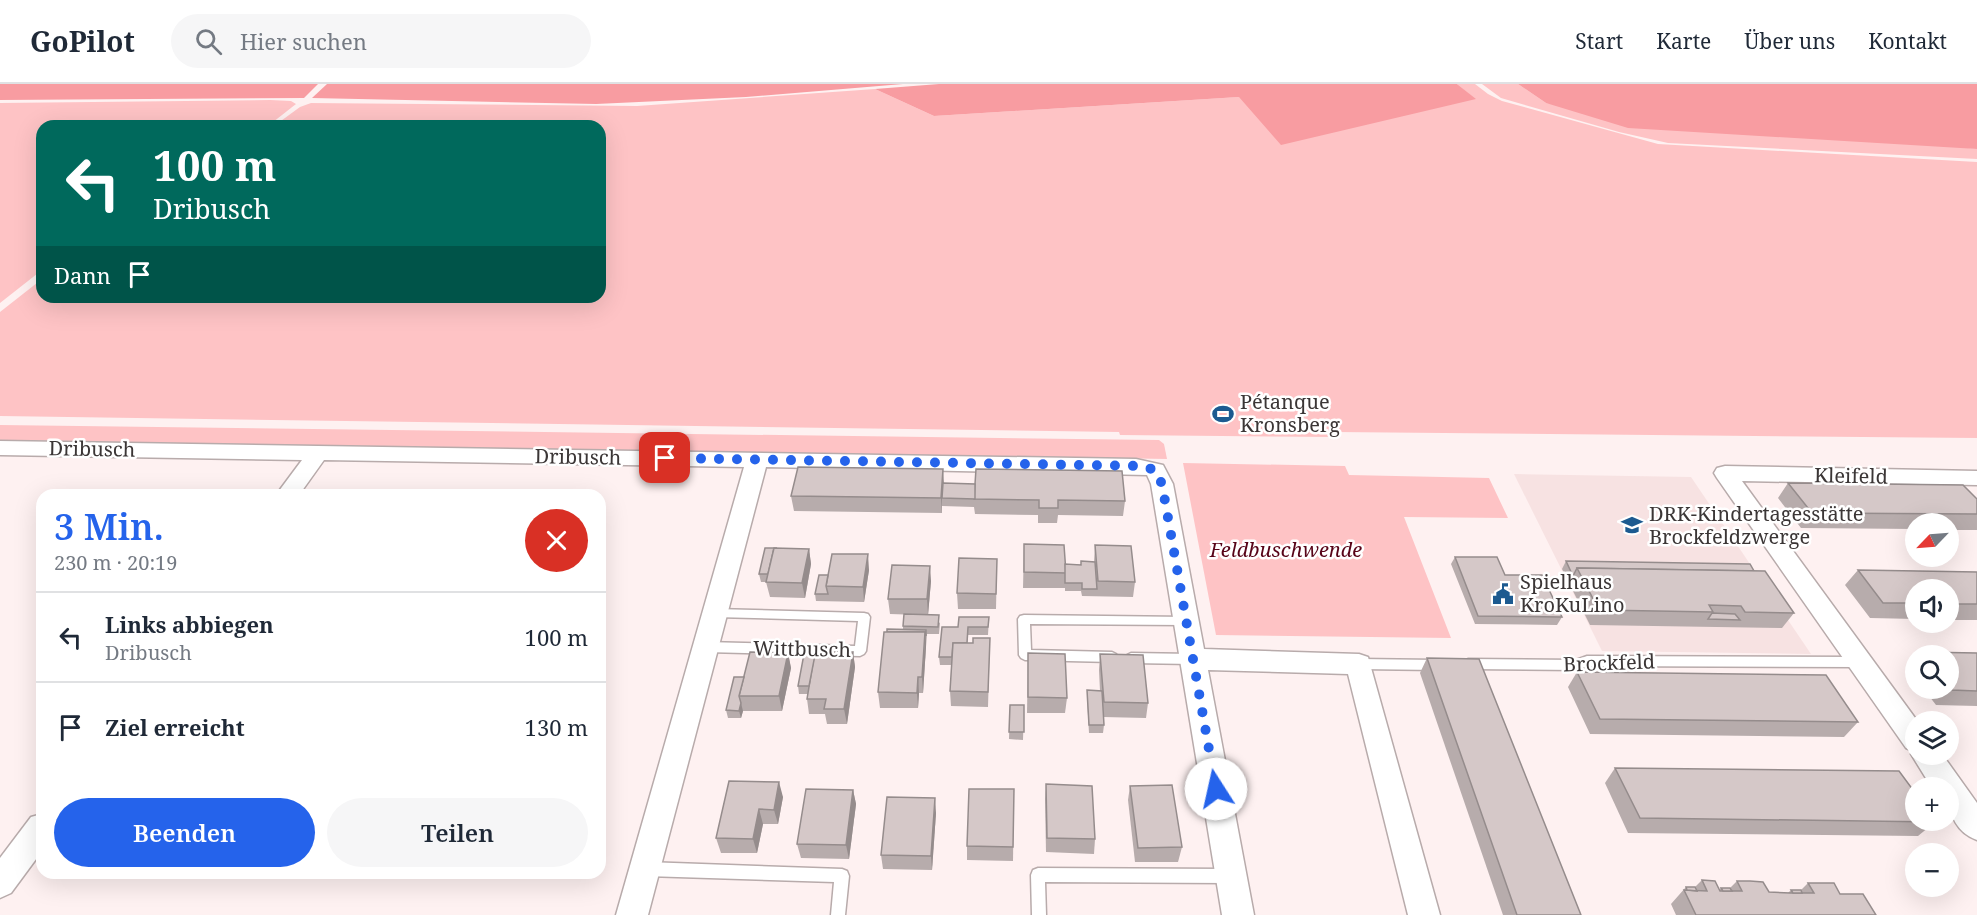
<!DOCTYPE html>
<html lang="de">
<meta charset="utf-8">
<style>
:root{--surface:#fff;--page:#f6f6f7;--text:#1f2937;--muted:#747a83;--line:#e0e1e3;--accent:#2563eb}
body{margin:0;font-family:"Noto Serif",serif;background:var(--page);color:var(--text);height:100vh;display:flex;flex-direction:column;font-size:22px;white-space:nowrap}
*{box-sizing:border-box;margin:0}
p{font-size:20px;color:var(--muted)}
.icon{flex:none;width:33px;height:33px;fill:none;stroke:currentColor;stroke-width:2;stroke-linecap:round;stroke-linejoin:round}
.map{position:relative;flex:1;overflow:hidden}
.side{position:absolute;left:36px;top:405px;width:570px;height:390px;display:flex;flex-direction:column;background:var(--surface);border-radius:18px;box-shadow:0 6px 24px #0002}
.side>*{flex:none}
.banner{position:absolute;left:36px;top:36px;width:570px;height:183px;border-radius:18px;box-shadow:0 6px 24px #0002;background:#00695c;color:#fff;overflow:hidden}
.needle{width:39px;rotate:245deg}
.tools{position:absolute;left:1905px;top:429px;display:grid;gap:12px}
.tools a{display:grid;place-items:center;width:54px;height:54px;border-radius:50%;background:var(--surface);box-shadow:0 6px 24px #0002;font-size:30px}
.pin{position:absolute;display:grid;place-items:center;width:51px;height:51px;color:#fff;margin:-26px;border-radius:12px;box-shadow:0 3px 9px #0006}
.me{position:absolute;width:66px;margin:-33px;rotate:350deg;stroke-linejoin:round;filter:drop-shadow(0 0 4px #0008)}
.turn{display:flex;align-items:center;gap:21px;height:126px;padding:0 18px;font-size:27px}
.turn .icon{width:78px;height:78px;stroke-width:2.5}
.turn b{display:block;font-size:42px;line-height:51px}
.then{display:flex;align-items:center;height:57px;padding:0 18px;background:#0003;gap:12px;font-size:22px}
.round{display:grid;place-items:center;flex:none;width:63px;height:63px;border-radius:32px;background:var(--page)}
.summary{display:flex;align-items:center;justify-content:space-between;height:102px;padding:0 18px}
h1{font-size:36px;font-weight:600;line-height:45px;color:var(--accent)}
.cta{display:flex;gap:12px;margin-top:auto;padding:12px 18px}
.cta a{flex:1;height:69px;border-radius:36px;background:var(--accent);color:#fff;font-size:24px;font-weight:600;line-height:69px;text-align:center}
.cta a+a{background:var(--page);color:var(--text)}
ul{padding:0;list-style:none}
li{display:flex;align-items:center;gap:18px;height:90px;padding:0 18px;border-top:2px solid var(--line)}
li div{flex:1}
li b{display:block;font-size:22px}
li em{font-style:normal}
header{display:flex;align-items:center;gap:36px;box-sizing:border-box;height:84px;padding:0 30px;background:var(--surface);border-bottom:2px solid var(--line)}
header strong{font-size:28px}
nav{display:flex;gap:33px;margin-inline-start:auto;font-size:21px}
.search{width:420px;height:54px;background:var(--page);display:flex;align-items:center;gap:15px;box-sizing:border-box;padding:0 21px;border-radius:33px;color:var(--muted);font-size:22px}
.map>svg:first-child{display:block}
.built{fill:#f7e2e2}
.green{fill:#fec3c5}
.forest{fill:#f89ca1}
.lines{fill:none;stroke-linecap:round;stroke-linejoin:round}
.lane-casing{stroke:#b8abab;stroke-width:3}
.street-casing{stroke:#b8abab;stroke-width:3}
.lane{fill:#fff;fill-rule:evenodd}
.street{fill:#fff;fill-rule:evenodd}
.wall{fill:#b7acac}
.shaded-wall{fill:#958c8c}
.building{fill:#d5c8c8;stroke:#958c8c;stroke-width:1.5}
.route{stroke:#2563eb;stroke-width:10;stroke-dasharray:0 18}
.labels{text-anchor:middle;stroke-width:5;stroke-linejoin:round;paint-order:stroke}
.poi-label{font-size:20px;fill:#3b3636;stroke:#fff;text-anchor:start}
.street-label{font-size:20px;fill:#3b3636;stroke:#fff}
.park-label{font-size:20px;font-style:italic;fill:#570418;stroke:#fff}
</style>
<header>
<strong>GoPilot</strong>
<div class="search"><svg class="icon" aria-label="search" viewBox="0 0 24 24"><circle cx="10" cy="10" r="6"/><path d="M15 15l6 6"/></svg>Hier suchen</div>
<nav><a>Start</a><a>Karte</a><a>Über uns</a><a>Kontakt</a></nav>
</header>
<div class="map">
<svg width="1977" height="831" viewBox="0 0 1977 831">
<rect width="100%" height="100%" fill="#fef1f1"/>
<path class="built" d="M 1514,390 L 1691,393 L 1811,570 L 1602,567 Z"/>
<g class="green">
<path d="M 1457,0 L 1475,0 L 1488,10 L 1502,17 L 1658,60 L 1977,78 L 1977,354 L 1335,348 L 1336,353 L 1120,351 L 1119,348 L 0,332 L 0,228 L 42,195 L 42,213 L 600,213 L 600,42 L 274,42 L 300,23 L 311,19 L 637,22 L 875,5 L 934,32 L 1239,13 L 1475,15 Z"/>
<path d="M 1482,0 L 1518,0 L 1546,19 L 1977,65 L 1977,75 L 1668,59 L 1619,48 L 1501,14 Z"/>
<path d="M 270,16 L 291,17 L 296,20 L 268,42 L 42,42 L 42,186 L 0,219 L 0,19 Z"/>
<path d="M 0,341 L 1159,356 L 1164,360 L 1167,375 L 0,356 Z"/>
<path d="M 1183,379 L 1345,382 L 1349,391 L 1489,394 L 1508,434 L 1404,433 L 1451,554 L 1216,551 Z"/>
</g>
<g class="forest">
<path d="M 0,0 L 318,0 L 304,14 L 0,16 Z"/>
<path d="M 327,0 L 903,0 L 746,13 L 596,20 L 312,14 Z"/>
<path d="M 939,0 L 1457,0 L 1476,15 L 1281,61 L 1239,13 L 934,32 L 875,5 Z"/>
<path d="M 1518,0 L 1977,0 L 1977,65 L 1628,44 L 1546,19 Z"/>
</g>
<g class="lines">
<defs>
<g id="lane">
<path d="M 715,525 L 864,529 L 868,530 L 870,533 L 866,567 L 864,570 L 860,572 L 706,568 L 702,566 L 700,563 L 702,560 L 706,558 L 855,562 L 858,537 L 715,533 L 711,532 L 709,529 L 711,526 Z"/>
<path d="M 1024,531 L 1186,533 L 1190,534 L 1192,537 L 1190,540 L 1186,541 L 1030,540 L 1031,566 L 1112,568 L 1116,570 L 1118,573 L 1116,576 L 1112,578 L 1025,576 L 1021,574 L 1019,571 L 1018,535 L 1020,532 Z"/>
<path d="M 1131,569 L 1193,570 L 1197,572 L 1199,575 L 1197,578 L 1193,580 L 1131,579 L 1127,577 L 1125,574 L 1127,571 Z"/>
<path d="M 1587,572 L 1859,573 L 1863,575 L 1865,578 L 1863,581 L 1859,583 L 1588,582 L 1577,586 L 1468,585 L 1464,583 L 1462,580 L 1464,577 L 1468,575 L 1576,576 Z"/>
<path d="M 1359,575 L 1437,576 L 1441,578 L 1443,581 L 1441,584 L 1437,586 L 1359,585 L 1355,583 L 1353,580 L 1355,577 Z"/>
<path d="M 646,778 L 842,785 L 847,787 L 849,792 L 845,831 L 831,831 L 834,798 L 646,792 L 641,790 L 639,785 L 641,780 Z"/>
<path d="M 1038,784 L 1227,785 L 1232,787 L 1234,792 L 1232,797 L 1227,799 L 1045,798 L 1046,831 L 1032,831 L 1031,791 L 1033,786 Z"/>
</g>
<g id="street">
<path d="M 0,357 L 1136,375 L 1163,381 L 1173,400 L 1204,565 L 1359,570 L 1368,573 L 1440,831 L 1408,831 L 1348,590 L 1208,586 L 1254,831 L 1222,831 L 1151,400 L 1147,391 L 766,383 L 648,831 L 616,831 L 744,383 L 324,376 L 299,411 L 276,411 L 302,376 L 0,371 Z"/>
<path d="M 1725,382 L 1977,387 L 1977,401 L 1742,397 L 1918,638 L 1916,638 L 1916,670 L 1942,670 L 1977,719 L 1977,756 C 1954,748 1948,726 1948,704 L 1932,704 L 1911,670 L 1913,667 L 1906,664 L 1717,394 L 1714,389 L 1717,384 Z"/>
<path d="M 42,730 L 42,767 L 11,809 L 0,814 L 0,774 L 31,733 Z"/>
</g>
</defs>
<use href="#lane" class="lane-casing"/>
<use href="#street" class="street-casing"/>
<use href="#lane" class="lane"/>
<use href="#street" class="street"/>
</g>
<g class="wall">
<path d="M 944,399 L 1125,417 L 1123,432 L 1058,431 L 1057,439 L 1038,439 L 1038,431 L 975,430 L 974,423 L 942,422 L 942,421 L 942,429 L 794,427 L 791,412 Z"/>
<path d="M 1788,399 L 1977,415 L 1977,446 L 1948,446 L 1948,440 L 1916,440 L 1916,445 L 1801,444 L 1778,414 Z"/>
<path d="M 1024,460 L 1065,480 L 1081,481 L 1094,478 L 1095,461 L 1135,498 L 1133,513 L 1082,512 L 1081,507 L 1065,507 L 1065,504 L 1023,504 Z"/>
<path d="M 809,465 L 811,480 L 805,514 L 770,513 L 766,498 L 761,498 L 759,490 Z"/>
<path d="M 1455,473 L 1505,491 L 1562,533 L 1557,541 L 1475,540 L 1451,480 Z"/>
<path d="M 997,475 L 996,525 L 958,525 L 957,509 Z"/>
<path d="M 1566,477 L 1754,487 L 1794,529 L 1782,544 L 1590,541 L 1562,485 Z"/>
<path d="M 869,486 L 864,518 L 816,517 L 815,510 L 828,491 Z"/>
<path d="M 1858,486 L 1977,488 L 1977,536 L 1948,536 L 1948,506 L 1916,506 L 1916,535 L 1870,534 L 1845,501 Z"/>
<path d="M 931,497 L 928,531 L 940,539 L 939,550 L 927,550 L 926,563 L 923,609 L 919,609 L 918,624 L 880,624 L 878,608 L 903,545 L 903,542 L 920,531 L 890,530 L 888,515 Z"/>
<path d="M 989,533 L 988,551 L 968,551 L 967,559 L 973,559 L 990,554 L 988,623 L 951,622 L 950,607 L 952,581 L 940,581 L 939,573 L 958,543 Z"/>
<path d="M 853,568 L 855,583 L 847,640 L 827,640 L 825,630 L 809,630 L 807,615 L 807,610 L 799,610 L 798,602 L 815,571 Z"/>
<path d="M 1921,568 L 1977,569 L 1977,622 L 1936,621 L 1923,604 L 1948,604 L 1948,572 L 1918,572 Z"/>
<path d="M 788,569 L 791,584 L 782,627 L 743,627 L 741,634 L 728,634 L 726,626 L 744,593 Z"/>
<path d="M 1028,569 L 1067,614 L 1065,629 L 1027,629 Z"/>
<path d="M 1100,570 L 1148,619 L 1146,634 L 1103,633 L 1104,641 L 1103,649 L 1089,649 L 1087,614 L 1087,606 L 1100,607 L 1099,586 Z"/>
<path d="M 1427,574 L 1581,831 L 1503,831 L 1420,589 Z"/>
<path d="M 1916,575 L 1916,595 L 1907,584 Z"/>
<path d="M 1577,588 L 1858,638 L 1844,653 L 1590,650 L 1568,603 Z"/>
<path d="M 1010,621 L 1024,621 L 1023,656 L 1009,655 Z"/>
<path d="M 1615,684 L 1935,738 L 1918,752 L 1628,749 L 1605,699 Z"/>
<path d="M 729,697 L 783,713 L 778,740 L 763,740 L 757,769 L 721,769 L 716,754 Z"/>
<path d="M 1046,700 L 1095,755 L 1094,770 L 1046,768 L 1045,715 Z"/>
<path d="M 1130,702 L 1182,763 L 1178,778 L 1135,778 L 1128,716 Z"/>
<path d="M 1014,705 L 1013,777 L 967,776 L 967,762 Z"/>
<path d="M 853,706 L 856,720 L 849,775 L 801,774 L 797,760 Z"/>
<path d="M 936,729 L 932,786 L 883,785 L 881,771 Z"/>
<path d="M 1702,796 L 1719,806 L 1721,804 L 1730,804 L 1737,797 L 1769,808 L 1788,809 L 1791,806 L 1801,806 L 1808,799 L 1840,810 L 1876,831 L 1676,831 L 1671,820 L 1686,803 L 1695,803 Z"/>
</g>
<g class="shaded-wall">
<path d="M 943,385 L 944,400 L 942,414 L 942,429 L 941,414 Z"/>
<path d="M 809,465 L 811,480 L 805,514 L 802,499 Z"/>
<path d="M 868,470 L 869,486 L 864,518 L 863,503 Z"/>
<path d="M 930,482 L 931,497 L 928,531 L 927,515 Z"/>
<path d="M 926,546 L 926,563 L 923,609 L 922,593 Z"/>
<path d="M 853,568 L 855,583 L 847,640 L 844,625 Z"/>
<path d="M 788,569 L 791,584 L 782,627 L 779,612 Z"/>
<path d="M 918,593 L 919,609 L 918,624 L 917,609 Z"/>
<path d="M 741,619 L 743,627 L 741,634 L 739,627 Z"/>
<path d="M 779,698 L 783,713 L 778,740 L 774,726 Z"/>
<path d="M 853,706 L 856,720 L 849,775 L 846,761 Z"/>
<path d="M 935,714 L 936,729 L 932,786 L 931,772 Z"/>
<path d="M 759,725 L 763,740 L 757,769 L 753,755 Z"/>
</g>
<g class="building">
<path d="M 798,383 L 943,385 L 941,414 L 791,412 Z"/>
<path d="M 976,385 L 1122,387 L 1125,417 L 1058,416 L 1058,424 L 1039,424 L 1039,416 L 974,415 Z"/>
<path d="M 943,399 L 975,400 L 975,415 L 942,414 Z"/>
<path d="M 1788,399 L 1963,401 L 1977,415 L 1977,430 L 1812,429 Z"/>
<path d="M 1024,460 L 1064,461 L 1066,489 L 1024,488 Z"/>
<path d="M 1095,461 L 1131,462 L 1135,498 L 1098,497 Z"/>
<path d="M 765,464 L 777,464 L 774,464 L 768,490 L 759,490 Z"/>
<path d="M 774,464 L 809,465 L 802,499 L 766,498 Z"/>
<path d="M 832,470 L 868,470 L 863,503 L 826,502 Z"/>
<path d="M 1455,473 L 1497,473 L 1505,491 L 1542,491 L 1562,533 L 1478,532 Z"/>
<path d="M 959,474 L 997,475 L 996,510 L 957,509 Z"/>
<path d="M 1081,477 L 1095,478 L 1097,505 L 1082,505 L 1082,499 L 1065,499 L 1065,480 L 1081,481 Z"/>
<path d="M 1566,477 L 1750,480 L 1754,487 L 1577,484 L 1573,492 Z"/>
<path d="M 892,481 L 930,482 L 927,515 L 888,515 Z"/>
<path d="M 1577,484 L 1765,487 L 1794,529 L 1745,528 L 1741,522 L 1709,521 L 1713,528 L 1599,526 Z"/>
<path d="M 1858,486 L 1977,488 L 1977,520 L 1948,520 L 1948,506 L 1916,506 L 1916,519 L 1883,519 Z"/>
<path d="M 819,491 L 828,491 L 826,502 L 828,510 L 815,510 Z"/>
<path d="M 1712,529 L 1735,530 L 1740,536 L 1708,535 Z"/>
<path d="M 904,530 L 939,531 L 938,543 L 903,542 Z"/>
<path d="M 959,533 L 989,533 L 988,543 L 968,543 L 967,559 L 953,559 L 952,573 L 939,573 L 942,543 L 958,543 Z"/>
<path d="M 887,545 L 926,546 L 926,552 L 925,548 L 887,548 Z"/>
<path d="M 884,548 L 925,548 L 922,593 L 918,593 L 917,609 L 878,608 Z"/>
<path d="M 973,554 L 990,554 L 988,608 L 950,607 L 953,559 L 973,559 Z"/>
<path d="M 815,567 L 853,568 L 844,625 L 824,625 L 826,615 L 807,615 Z"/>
<path d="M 750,568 L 788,569 L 779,612 L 739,612 Z"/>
<path d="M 1921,568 L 1977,569 L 1977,607 L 1951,606 L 1948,603 L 1948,572 L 1924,572 Z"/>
<path d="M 1028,569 L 1065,570 L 1067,614 L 1028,613 Z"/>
<path d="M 804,570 L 815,571 L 809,602 L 798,602 Z"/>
<path d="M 1100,570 L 1143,571 L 1148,619 L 1104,618 Z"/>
<path d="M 1427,574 L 1479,575 L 1581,831 L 1517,831 Z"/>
<path d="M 1577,588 L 1826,591 L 1858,638 L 1600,635 Z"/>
<path d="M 734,593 L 744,593 L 739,612 L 741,619 L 739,627 L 726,626 Z"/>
<path d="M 1087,606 L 1102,607 L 1104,641 L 1089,641 Z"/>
<path d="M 1010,621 L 1024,621 L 1024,648 L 1009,648 Z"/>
<path d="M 1615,684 L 1899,687 L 1916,710 L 1916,736 L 1934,736 L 1935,738 L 1640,734 Z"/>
<path d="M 729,697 L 779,698 L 774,726 L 759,725 L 753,755 L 716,754 Z"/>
<path d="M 1046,700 L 1092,702 L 1095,755 L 1047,754 Z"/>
<path d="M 1172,701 L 1182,763 L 1138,764 L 1130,702 Z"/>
<path d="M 806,705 L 853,706 L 846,761 L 797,760 Z"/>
<path d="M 969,705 L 1014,705 L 1013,763 L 967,762 Z"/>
<path d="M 887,713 L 935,714 L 931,772 L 881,771 Z"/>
<path d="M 1702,796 L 1715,797 L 1720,807 L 1742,807 L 1737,797 L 1750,797 L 1763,798 L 1769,808 L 1790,809 L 1814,809 L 1808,799 L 1834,799 L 1840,810 L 1863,810 L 1876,831 L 1696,831 L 1684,806 L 1707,807 Z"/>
<path d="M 1686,803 L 1695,803 L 1697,807 L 1687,806 Z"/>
<path d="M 1721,804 L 1730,804 L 1732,807 L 1723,807 Z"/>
<path d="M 1791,806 L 1801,806 L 1802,809 L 1793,809 Z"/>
</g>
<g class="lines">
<path class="route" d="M 665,374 L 1142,382 L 1155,386 L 1162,400 L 1216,705"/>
</g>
<defs>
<symbol id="stadium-bare" viewBox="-9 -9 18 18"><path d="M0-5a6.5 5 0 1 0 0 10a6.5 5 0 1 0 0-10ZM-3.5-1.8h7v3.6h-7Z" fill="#1c5a90" stroke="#fff" stroke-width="2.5" paint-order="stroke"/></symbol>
<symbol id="school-bare" viewBox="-9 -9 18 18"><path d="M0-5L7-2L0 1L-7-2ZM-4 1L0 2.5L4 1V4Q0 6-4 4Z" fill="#1c5a90" stroke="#fff" stroke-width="2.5" paint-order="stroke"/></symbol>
<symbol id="civic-bare" viewBox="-9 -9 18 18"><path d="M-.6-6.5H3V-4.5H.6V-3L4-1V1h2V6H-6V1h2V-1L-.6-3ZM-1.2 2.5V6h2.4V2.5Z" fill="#1c5a90" stroke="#fff" stroke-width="2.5" paint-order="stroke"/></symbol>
</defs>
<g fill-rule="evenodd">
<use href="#stadium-bare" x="1208" y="315" width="30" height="30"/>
<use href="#school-bare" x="1617" y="426" width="30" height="30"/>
<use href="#civic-bare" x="1488" y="495" width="30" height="30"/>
</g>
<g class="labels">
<g class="poi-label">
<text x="1240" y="325">Pétanque<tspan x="1240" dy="23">Kronsberg</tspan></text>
<text x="1649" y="437">DRK-Kindertagesstätte<tspan x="1649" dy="23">Brockfeldzwerge</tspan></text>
<text x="1520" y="505">Spielhaus<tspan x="1520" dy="23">KroKuLino</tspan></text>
</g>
<g class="street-label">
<text transform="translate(92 365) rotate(1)" y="7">Dribusch</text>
<text transform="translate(578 373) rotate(1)" y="7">Dribusch</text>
<text transform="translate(1851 392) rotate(1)" y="7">Kleifeld</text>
<text transform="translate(802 565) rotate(1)" y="7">Wittbusch</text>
<text transform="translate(1609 579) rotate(-2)" y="7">Brockfeld</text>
</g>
<g class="park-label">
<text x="1286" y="473">Feldbuschwende</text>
</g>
</g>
</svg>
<div class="tools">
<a><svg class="needle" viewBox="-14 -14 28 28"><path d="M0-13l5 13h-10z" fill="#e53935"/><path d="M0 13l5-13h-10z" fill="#747a83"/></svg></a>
<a><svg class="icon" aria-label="sound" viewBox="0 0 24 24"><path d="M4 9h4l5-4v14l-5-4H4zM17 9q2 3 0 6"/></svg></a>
<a><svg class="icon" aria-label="search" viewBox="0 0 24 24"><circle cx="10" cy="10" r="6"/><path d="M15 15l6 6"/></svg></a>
<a><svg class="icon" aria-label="layers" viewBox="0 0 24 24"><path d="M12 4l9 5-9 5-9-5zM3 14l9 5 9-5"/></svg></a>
<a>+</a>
<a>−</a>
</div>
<div class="pin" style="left:665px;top:374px;background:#d93025"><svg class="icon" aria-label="arrive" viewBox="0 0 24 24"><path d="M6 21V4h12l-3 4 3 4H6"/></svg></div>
<svg class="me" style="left:1216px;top:705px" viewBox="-20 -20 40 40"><circle r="19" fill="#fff"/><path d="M0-13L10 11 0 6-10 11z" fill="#2563eb"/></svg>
<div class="banner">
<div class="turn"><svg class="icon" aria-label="left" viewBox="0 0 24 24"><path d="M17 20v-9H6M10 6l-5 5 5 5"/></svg><div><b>100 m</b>Dribusch</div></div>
<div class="then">Dann<svg class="icon" aria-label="arrive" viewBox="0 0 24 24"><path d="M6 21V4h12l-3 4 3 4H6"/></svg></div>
</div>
<section class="side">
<div class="summary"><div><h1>3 Min.</h1><p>230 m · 20:19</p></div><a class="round" style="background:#d93025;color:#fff"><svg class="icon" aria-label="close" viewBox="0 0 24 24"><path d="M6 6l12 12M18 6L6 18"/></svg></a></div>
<ul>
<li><svg class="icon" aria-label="left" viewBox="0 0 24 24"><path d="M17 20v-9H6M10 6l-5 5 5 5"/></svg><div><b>Links abbiegen</b><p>Dribusch</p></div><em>100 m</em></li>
<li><svg class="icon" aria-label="arrive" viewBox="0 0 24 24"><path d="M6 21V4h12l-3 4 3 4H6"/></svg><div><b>Ziel erreicht</b></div><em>130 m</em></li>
</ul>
<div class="cta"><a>Beenden</a><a>Teilen</a></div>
</section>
</div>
